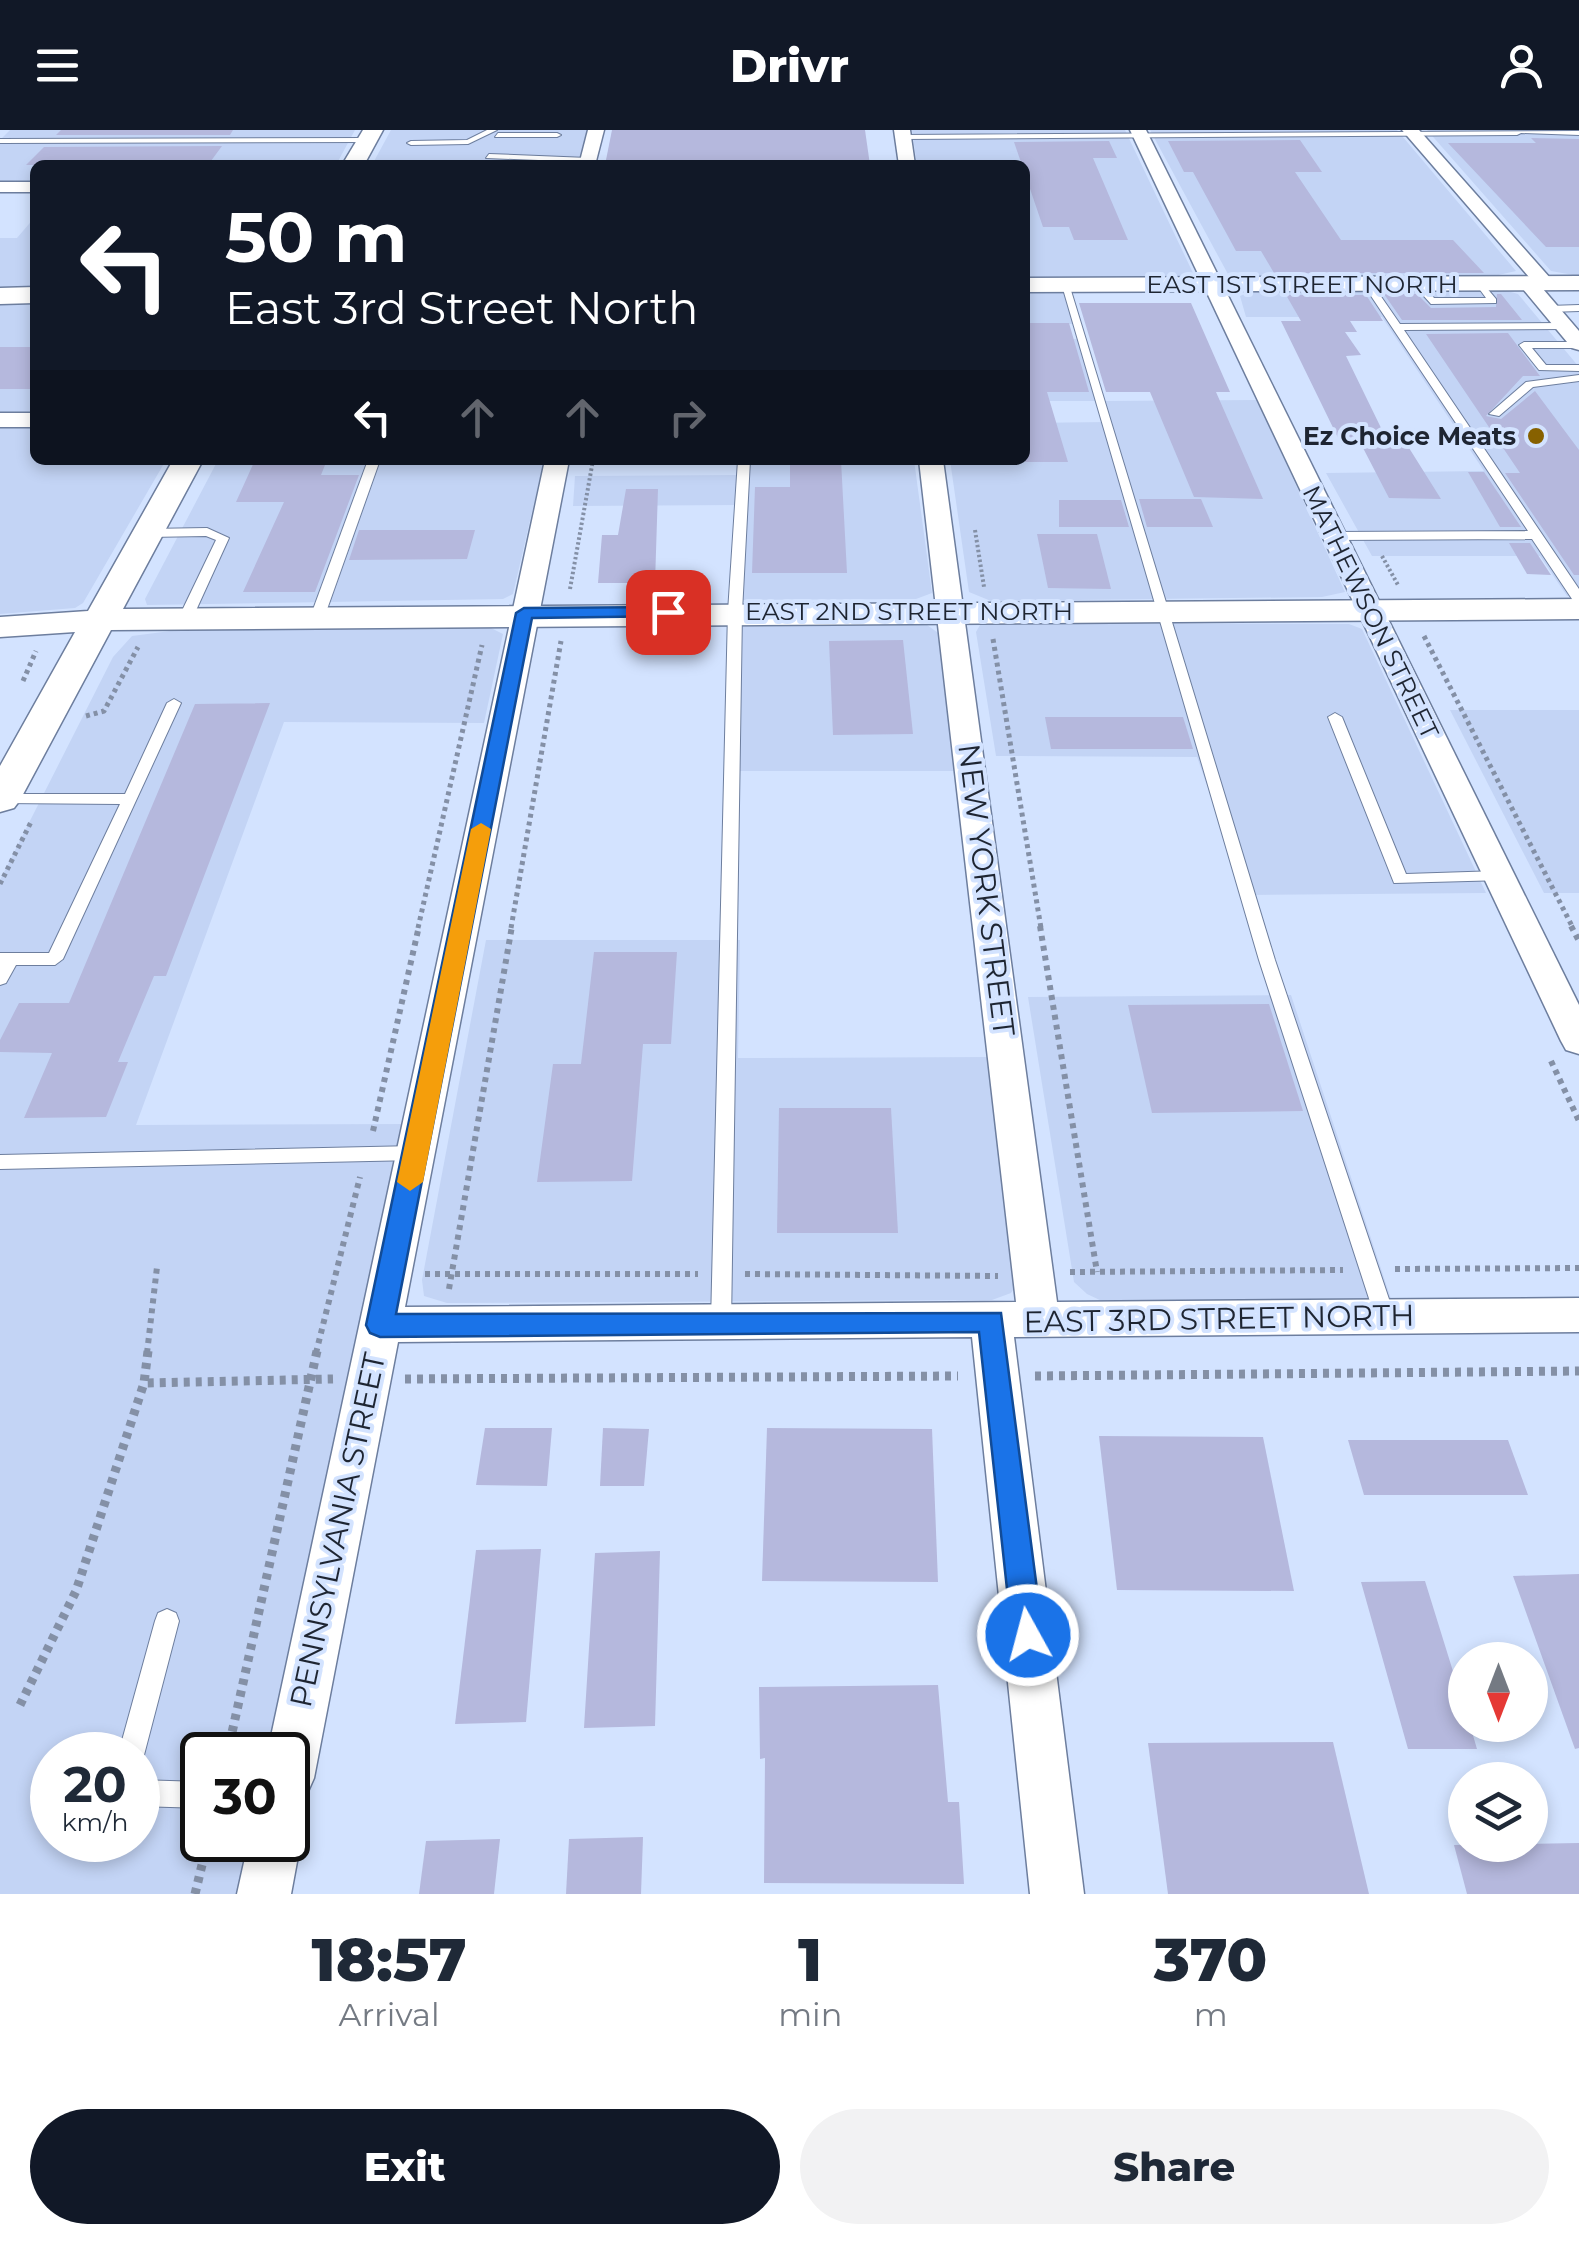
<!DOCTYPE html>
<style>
:root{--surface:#fff;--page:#f2f2f3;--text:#1f2937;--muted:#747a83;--accent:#111827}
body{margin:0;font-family:Montserrat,sans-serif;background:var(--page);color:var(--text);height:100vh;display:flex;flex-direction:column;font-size:38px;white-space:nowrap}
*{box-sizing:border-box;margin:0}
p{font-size:32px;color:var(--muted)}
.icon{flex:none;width:55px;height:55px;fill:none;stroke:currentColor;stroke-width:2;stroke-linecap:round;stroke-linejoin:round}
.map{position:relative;height:1764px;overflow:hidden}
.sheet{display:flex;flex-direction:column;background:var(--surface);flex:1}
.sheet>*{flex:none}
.hud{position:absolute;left:30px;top:30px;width:1000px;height:305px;border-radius:15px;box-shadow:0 5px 15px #0003;background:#111827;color:#fff;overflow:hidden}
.needle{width:65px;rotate:180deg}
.buttons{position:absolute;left:1448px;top:1512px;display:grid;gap:20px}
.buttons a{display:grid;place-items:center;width:100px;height:100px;border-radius:50%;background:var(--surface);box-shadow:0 5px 15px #0003;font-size:50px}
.speed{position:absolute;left:30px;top:1602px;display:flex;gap:20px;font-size:50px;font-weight:700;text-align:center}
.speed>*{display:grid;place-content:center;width:130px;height:130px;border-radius:50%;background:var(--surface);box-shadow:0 5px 15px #0003;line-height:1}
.speed small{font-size:25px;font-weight:400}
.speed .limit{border:5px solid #111;border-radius:15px;background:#fff;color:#111}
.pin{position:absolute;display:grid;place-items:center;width:85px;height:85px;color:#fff;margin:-42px;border-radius:20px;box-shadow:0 5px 15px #0006}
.me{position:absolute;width:110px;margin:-55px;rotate:353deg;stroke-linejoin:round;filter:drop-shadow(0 0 8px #0008)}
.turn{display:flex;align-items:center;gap:35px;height:210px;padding:0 30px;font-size:45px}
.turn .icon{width:130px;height:130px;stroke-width:2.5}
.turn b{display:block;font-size:70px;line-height:85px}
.lanes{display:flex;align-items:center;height:95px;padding:0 30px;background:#0003;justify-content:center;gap:50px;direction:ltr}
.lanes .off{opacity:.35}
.eta{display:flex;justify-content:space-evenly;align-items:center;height:170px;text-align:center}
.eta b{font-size:60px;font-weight:800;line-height:70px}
.button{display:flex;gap:20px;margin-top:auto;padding:20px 30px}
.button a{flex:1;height:115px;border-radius:60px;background:var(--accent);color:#fff;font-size:40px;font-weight:800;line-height:115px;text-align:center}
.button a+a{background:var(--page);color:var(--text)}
header{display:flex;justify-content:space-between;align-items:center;height:130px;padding:0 30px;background:var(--accent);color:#fff;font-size:45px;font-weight:800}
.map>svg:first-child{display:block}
.built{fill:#c3d4f5;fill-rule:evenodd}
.building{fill:#b5b8dd}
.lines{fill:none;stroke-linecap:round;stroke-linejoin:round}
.service-casing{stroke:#6d7e9e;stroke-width:2}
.minor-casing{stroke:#6d7e9e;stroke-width:3}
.tertiary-casing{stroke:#6d7e9e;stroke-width:3}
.path-far3{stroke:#8490a6;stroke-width:4;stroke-dasharray:2.5 2.5;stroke-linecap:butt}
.path-far2{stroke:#8490a6;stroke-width:5;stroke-dasharray:4 4;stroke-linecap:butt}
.path-far1{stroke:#8490a6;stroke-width:6;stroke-dasharray:5 5;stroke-linecap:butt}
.path{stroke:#8490a6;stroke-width:9;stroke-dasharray:6 6;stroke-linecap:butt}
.service{fill:#fff;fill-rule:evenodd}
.minor{fill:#fff;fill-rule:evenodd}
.tertiary{fill:#fff;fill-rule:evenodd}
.route{fill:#1a73e8;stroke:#114b97;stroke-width:2.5}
.slow{fill:#f59e0b}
.poi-dot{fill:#876100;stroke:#d3e3ff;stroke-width:4}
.labels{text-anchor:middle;stroke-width:8;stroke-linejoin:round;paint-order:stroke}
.far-street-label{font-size:25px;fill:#1e2532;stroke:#d3e3ff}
.far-poi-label{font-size:25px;font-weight:bold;fill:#1e2532;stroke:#d3e3ff;text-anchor:end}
.street-label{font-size:30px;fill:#1e2532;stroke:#d3e3ff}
</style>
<header><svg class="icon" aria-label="menu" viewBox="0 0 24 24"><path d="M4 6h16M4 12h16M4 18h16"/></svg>Drivr<svg class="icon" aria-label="person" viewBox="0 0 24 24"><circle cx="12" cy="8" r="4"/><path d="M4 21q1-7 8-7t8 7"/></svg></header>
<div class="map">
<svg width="1579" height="1764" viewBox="0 0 1579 1764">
<rect width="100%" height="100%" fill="#d3e3ff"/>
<g class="built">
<path d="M 10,0 L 355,0 L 336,35 L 35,35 L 35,53 L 0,53 L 0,10 Z"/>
<path d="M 391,0 L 587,0 L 579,35 L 372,35 Z"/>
<path d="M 912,0 L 1125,0 L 1193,143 L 1179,147 L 1025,147 L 1025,35 L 917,35 Z"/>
<path d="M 1150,0 L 1397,0 L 1516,141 L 1494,146 L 1229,146 Z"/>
<path d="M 1427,0 L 1579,0 L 1579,146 L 1551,141 Z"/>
<path d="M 35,87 L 35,158 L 0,159 L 0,108 L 17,108 Z"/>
<path d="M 1507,161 L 1518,164 L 1579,237 L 1579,467 L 1567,466 L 1540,426 L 1372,426 L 1326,343 L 1484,341 L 1382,187 L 1246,187 L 1240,166 L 1249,162 Z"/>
<path d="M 1025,163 L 1064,163 L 1075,194 L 1025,194 Z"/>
<path d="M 0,172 L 35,172 L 35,283 L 0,284 Z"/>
<path d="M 1081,209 L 1103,271 L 1257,270 L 1345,462 L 1322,467 L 991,471 L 969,462 L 950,330 L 1025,330 L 1025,293 L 1108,292 L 1102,271 L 1025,271 L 1025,210 Z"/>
<path d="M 0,297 L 35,297 L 35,330 L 166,330 L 83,473 L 75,478 L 0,484 Z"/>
<path d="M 218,330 L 544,330 L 513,464 L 503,469 L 147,475 L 145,469 Z"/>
<path d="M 741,330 L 914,330 L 932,463 L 916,469 L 736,470 L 737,375 L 573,376 L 575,346 L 740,345 Z"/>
<path d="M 995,493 L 1349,494 L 1362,499 L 1486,763 L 1246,765 L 1197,627 L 996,626 L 976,502 L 980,495 Z"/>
<path d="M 927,495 L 941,505 L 960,641 L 732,641 L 735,497 Z"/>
<path d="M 489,497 L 503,504 L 484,593 L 284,592 L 136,995 L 410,994 L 271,1625 L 202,1625 L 202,1710 L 252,1710 L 240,1764 L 0,1764 L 0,750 L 113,527 L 132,506 L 178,500 ZM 52,1625 L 138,1625 L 138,1710 L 52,1710 Z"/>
<path d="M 1450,580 L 1579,580 L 1579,763 L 1544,763 Z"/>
<path d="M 486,810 L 740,810 L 738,928 L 992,927 L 1020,1149 L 1011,1163 L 992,1170 L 447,1173 L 424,1166 L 422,1150 Z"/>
<path d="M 1291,865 L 1391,1169 L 1104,1172 L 1087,1164 L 1074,1152 L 1028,867 Z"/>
</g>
<g class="building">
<path d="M 61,0 L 233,0 L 230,5 L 56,5 Z"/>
<path d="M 612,0 L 865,0 L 870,35 L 605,35 Z"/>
<path d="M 1531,8 L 1579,9 L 1579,117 L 1546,117 L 1448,13 L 1536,13 Z"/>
<path d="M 1300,10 L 1322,42 L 1295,42 L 1341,110 L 1453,110 L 1484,143 L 1274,143 L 1261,121 L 1236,121 L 1193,42 L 1184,42 L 1168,11 Z"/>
<path d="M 1109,11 L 1117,28 L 1093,28 L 1128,110 L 1074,110 L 1069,97 L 1043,97 L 1014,12 Z"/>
<path d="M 222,16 L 208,35 L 26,35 L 44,17 Z"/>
<path d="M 1384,164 L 1417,164 L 1431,178 L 1496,177 L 1497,164 L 1501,164 L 1522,190 L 1402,190 Z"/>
<path d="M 1286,165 L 1366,165 L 1383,191 L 1350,191 L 1357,202 L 1345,202 L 1361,225 L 1346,226 L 1383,302 L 1399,302 L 1441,369 L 1389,368 L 1362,316 L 1342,316 L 1281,191 L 1301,191 Z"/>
<path d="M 1079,173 L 1191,173 L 1230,262 L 1216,262 L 1263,369 L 1194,367 L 1150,262 L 1106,262 Z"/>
<path d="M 1025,193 L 1069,193 L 1089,262 L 1047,262 L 1068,332 L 1025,332 Z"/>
<path d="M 1508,203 L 1540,246 L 1523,246 L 1486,286 L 1501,289 L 1535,261 L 1579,320 L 1579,445 L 1574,445 L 1505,343 L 1520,343 L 1426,204 Z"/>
<rect x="0" y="217" width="35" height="42"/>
<path d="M 255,330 L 327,330 L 321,345 L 359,345 L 315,462 L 243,462 L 284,372 L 236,372 Z"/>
<path d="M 790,330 L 841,330 L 847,443 L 752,443 L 755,357 L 790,357 Z"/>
<path d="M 1468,342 L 1484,342 L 1521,397 L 1500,397 Z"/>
<path d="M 626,359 L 658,359 L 655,453 L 598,453 L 602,405 L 618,405 Z"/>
<path d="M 1139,369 L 1201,369 L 1213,397 L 1147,397 Z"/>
<path d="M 1059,370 L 1121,370 L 1129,397 L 1059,397 Z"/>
<path d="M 359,400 L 475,400 L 467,429 L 349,430 Z"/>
<path d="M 1037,404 L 1097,404 L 1111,459 L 1048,458 Z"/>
<path d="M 1509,413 L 1530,413 L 1551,445 L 1527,444 Z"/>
<path d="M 903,510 L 913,604 L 833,605 L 829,511 Z"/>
<path d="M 270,573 L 166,846 L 154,846 L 118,932 L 128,932 L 106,987 L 24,988 L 52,923 L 0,922 L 0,910 L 19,873 L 69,873 L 195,574 Z"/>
<path d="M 1045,587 L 1183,587 L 1193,619 L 1051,619 Z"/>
<path d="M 594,822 L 677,822 L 671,914 L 643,914 L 632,1051 L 537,1052 L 553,934 L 581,934 Z"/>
<path d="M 1269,874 L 1303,981 L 1152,983 L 1128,875 Z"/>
<path d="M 779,978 L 891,978 L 898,1103 L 777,1103 Z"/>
<path d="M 485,1298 L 552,1298 L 547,1356 L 476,1355 Z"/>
<path d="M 603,1298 L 649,1299 L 644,1356 L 600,1356 Z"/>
<path d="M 767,1298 L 932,1299 L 938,1452 L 762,1451 Z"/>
<path d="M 1099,1306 L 1263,1307 L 1294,1461 L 1117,1460 Z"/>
<path d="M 1348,1310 L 1508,1310 L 1528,1365 L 1364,1365 Z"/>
<path d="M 541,1419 L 526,1592 L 455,1594 L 476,1420 Z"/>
<path d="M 660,1421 L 655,1596 L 584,1598 L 595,1423 Z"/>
<path d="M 1579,1444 L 1579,1618 L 1575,1619 L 1513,1446 Z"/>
<path d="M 1425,1451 L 1465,1580 L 1465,1595 L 1470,1595 L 1477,1619 L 1408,1619 L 1361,1452 Z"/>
<path d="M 938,1555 L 948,1672 L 959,1672 L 964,1754 L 764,1753 L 765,1628 L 760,1629 L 759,1557 Z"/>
<path d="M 1333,1612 L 1369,1764 L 1168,1764 L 1148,1613 Z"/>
<path d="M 643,1707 L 641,1764 L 566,1764 L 569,1709 Z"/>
<path d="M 500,1709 L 494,1764 L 419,1764 L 426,1711 Z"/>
<path d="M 1579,1713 L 1579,1764 L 1467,1764 L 1454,1715 Z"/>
</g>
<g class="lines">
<defs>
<g id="service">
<path d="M 487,0 L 497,0 L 468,14 L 411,15 L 407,13 L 411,11 L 467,10 Z"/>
<path d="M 1579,1 L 1579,5 L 1521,3 L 1517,5 L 903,9 L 899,7 L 903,5 Z"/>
<path d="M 498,3 L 557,3 L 561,5 L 557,7 L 495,7 Z"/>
<path d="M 370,8 L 367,12 L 0,13 L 0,9 Z"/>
<path d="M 489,24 L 588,28 L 592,30 L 588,32 L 486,28 Z"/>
<path d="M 1480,150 L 1496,169 L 1496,173 L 1431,174 L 1413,154 L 1421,152 L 1434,168 L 1486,168 L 1475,153 Z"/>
<path d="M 1061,152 L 1069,154 L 1275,830 L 1395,1187 L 1392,1193 L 1385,1196 L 1378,1193 L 1375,1187 L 1259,830 Z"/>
<path d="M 1365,152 L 1371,152 L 1400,194 L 1564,193 L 1569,196 L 1564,199 L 1404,200 L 1579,459 L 1579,473 L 1574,472 L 1532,409 L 1334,410 L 1328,406 L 1334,402 L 1528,401 L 1363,154 Z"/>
<path d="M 1579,175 L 1579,181 L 1549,182 L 1544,179 L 1549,176 Z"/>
<path d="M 1579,212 L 1579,218 L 1532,218 L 1546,235 L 1579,235 L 1579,241 L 1539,240 L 1519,215 L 1524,212 Z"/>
<path d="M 1579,245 L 1579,251 L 1533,257 L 1499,286 L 1489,284 L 1526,252 Z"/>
<path d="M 368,330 L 380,330 L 325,485 L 318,489 L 313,488 L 311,485 Z"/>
<path d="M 738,330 L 750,330 L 742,482 L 731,1193 L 728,1199 L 721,1202 L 714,1199 L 711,1193 L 728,482 Z"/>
<path d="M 207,398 L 229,408 L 193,487 L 186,491 L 181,490 L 179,487 L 216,410 L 206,406 L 148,407 L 142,403 L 148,399 Z"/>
<path d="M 174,569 L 181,573 L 63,829 L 55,835 L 16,835 L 6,853 L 0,855 L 0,823 L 49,823 L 120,674 L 1,673 L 0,664 L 125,664 L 167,573 Z"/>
<path d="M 1335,583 L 1342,587 L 1406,744 L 1499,741 L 1505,742 L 1507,746 L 1505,750 L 1394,753 L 1328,587 Z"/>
<path d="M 416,1016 L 423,1018 L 426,1023 L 423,1028 L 416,1030 L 0,1039 L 0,1025 Z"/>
<path d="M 167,1479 L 176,1483 L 179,1491 L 144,1625 L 138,1635 L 138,1625 L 118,1625 L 155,1491 L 158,1483 Z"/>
<path d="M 138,1650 L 202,1652 L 202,1678 L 138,1676 Z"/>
</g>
<g id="minor">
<path d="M 588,0 L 604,0 L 595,35 L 579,35 Z"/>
<path d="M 894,0 L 910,0 L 915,35 L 899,35 Z"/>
<path d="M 1130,0 L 1146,0 L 1579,875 L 1579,924 L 1566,920 L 1561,911 Z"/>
<path d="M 1402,0 L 1419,0 L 1551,149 L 1551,157 L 1543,159 L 1579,201 L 1579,220 L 1572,218 L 1518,153 L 1529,147 Z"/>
<rect x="0" y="52" width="35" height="10"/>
<rect x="0" y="283" width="35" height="14"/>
<path d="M 545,330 L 569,330 L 405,1177 L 1016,1172 L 919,330 L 943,330 L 1057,1172 L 1579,1168 L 1579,1202 L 1014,1207 L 1084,1764 L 1030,1764 L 972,1207 L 398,1212 L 314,1648 L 306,1666 L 288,1674 L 288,1625 L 267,1625 Z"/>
<path d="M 288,1689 L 294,1691 L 301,1710 L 291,1764 L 237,1764 L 249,1710 L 288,1710 Z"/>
</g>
<g id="tertiary">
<path d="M 363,0 L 383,0 L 364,35 L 342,35 Z"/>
<path d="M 1579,146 L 1579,160 L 1025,162 L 1025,148 Z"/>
<path d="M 35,157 L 35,173 L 0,174 L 0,158 Z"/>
<path d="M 173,330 L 203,330 L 123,479 L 1579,469 L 1579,489 L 111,500 L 20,670 L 14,678 L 0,682 L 0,636 L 75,502 L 0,507 L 0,487 L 88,481 Z"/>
</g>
</defs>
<use href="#service" class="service-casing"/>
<use href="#minor" class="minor-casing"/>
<use href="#tertiary" class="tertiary-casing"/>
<g class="path-far3">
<path d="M 975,400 L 984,457"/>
<path d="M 1382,426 L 1398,455"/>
<path d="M 570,459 L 593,330"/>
</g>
<g class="path-far2">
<path d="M 1424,506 L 1573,798"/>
<path d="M 993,509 L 1041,798"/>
<path d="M 23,551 L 36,521"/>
<path d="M 86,586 L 104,581 L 138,517"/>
<path d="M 0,754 L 32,690"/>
<path d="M 418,798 L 482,515"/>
<path d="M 511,798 L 561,511"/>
</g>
<g class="path-far1">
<path d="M 1040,796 L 1097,1142"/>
<path d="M 1571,796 L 1579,811"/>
<path d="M 1551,931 L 1579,991"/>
<path d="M 373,1001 L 419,796"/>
<path d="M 1395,1139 L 1579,1138"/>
<path d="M 1070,1142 L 1343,1140"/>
<path d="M 425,1144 L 698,1144"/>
<path d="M 745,1144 L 998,1146"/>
<path d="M 449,1159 L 512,796"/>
<path d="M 147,1223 L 157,1137"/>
<path d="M 316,1223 L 360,1047"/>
</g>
<g class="path">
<path d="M 148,1221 L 144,1253 L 333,1249"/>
<path d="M 1035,1246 L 1579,1241"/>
<path d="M 405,1249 L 958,1246"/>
<path d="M 20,1575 L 76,1461 L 144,1253"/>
<path d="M 227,1625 L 317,1221"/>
<path d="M 195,1764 L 208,1710"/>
</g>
<use href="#service" class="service"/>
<use href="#minor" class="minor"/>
<use href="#tertiary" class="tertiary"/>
</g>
<path class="route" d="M 668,477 L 676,482 L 674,486 L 532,488 L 396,1184 L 1001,1183 L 1043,1505 L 1039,1516 L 1028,1520 L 1016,1516 L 1012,1505 L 979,1202 L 380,1207 L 370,1203 L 366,1195 L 516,483 L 524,478 Z"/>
<path class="slow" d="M 481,693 L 491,699 L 423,1052 L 410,1061 L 397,1052 L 471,699 Z"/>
<circle class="poi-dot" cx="1536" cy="306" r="10"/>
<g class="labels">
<g class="far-street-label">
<text x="1302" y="163">EAST 1ST STREET NORTH</text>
<text x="909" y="490">EAST 2ND STREET NORTH</text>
<text transform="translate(1371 482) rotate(64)" y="9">MATHEWSON STREET</text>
</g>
<g class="far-poi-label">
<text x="1516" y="315">Ez Choice Meats</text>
</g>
<g class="street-label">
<text transform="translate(986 760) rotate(83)" y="10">NEW YORK STREET</text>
<text transform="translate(1219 1189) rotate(-1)" y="10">EAST 3RD STREET NORTH</text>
<text transform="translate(338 1400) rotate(-78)" y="10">PENNSYLVANIA STREET</text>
</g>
</g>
</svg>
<div class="buttons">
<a><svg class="needle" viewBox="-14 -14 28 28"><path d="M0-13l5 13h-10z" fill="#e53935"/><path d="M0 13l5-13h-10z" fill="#747a83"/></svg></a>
<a><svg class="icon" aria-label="layers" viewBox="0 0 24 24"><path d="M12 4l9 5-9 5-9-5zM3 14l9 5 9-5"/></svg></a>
</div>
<div class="speed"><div>20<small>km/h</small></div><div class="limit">30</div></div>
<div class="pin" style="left:668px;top:482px;background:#d93025"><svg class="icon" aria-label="arrive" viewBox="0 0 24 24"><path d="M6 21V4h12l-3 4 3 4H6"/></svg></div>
<svg class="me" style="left:1028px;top:1505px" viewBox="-20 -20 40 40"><circle r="17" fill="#1a73e8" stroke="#fff" stroke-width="3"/><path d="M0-11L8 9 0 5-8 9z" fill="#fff"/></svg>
<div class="hud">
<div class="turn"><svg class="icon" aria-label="left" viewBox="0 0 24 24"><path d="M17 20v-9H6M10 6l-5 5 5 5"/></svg><div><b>50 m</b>East 3rd Street North</div></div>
<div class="lanes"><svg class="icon" aria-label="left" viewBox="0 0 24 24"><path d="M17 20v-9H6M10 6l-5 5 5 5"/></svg><svg class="icon off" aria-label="ahead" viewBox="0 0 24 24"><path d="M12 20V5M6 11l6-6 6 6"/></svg><svg class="icon off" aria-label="ahead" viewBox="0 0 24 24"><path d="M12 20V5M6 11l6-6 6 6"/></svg><svg class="icon off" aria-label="right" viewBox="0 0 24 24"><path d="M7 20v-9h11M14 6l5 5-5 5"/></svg></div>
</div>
</div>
<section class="sheet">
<div class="eta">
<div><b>18:57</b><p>Arrival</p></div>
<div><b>1</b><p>min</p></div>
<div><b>370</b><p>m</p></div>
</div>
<div class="button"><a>Exit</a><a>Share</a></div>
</section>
